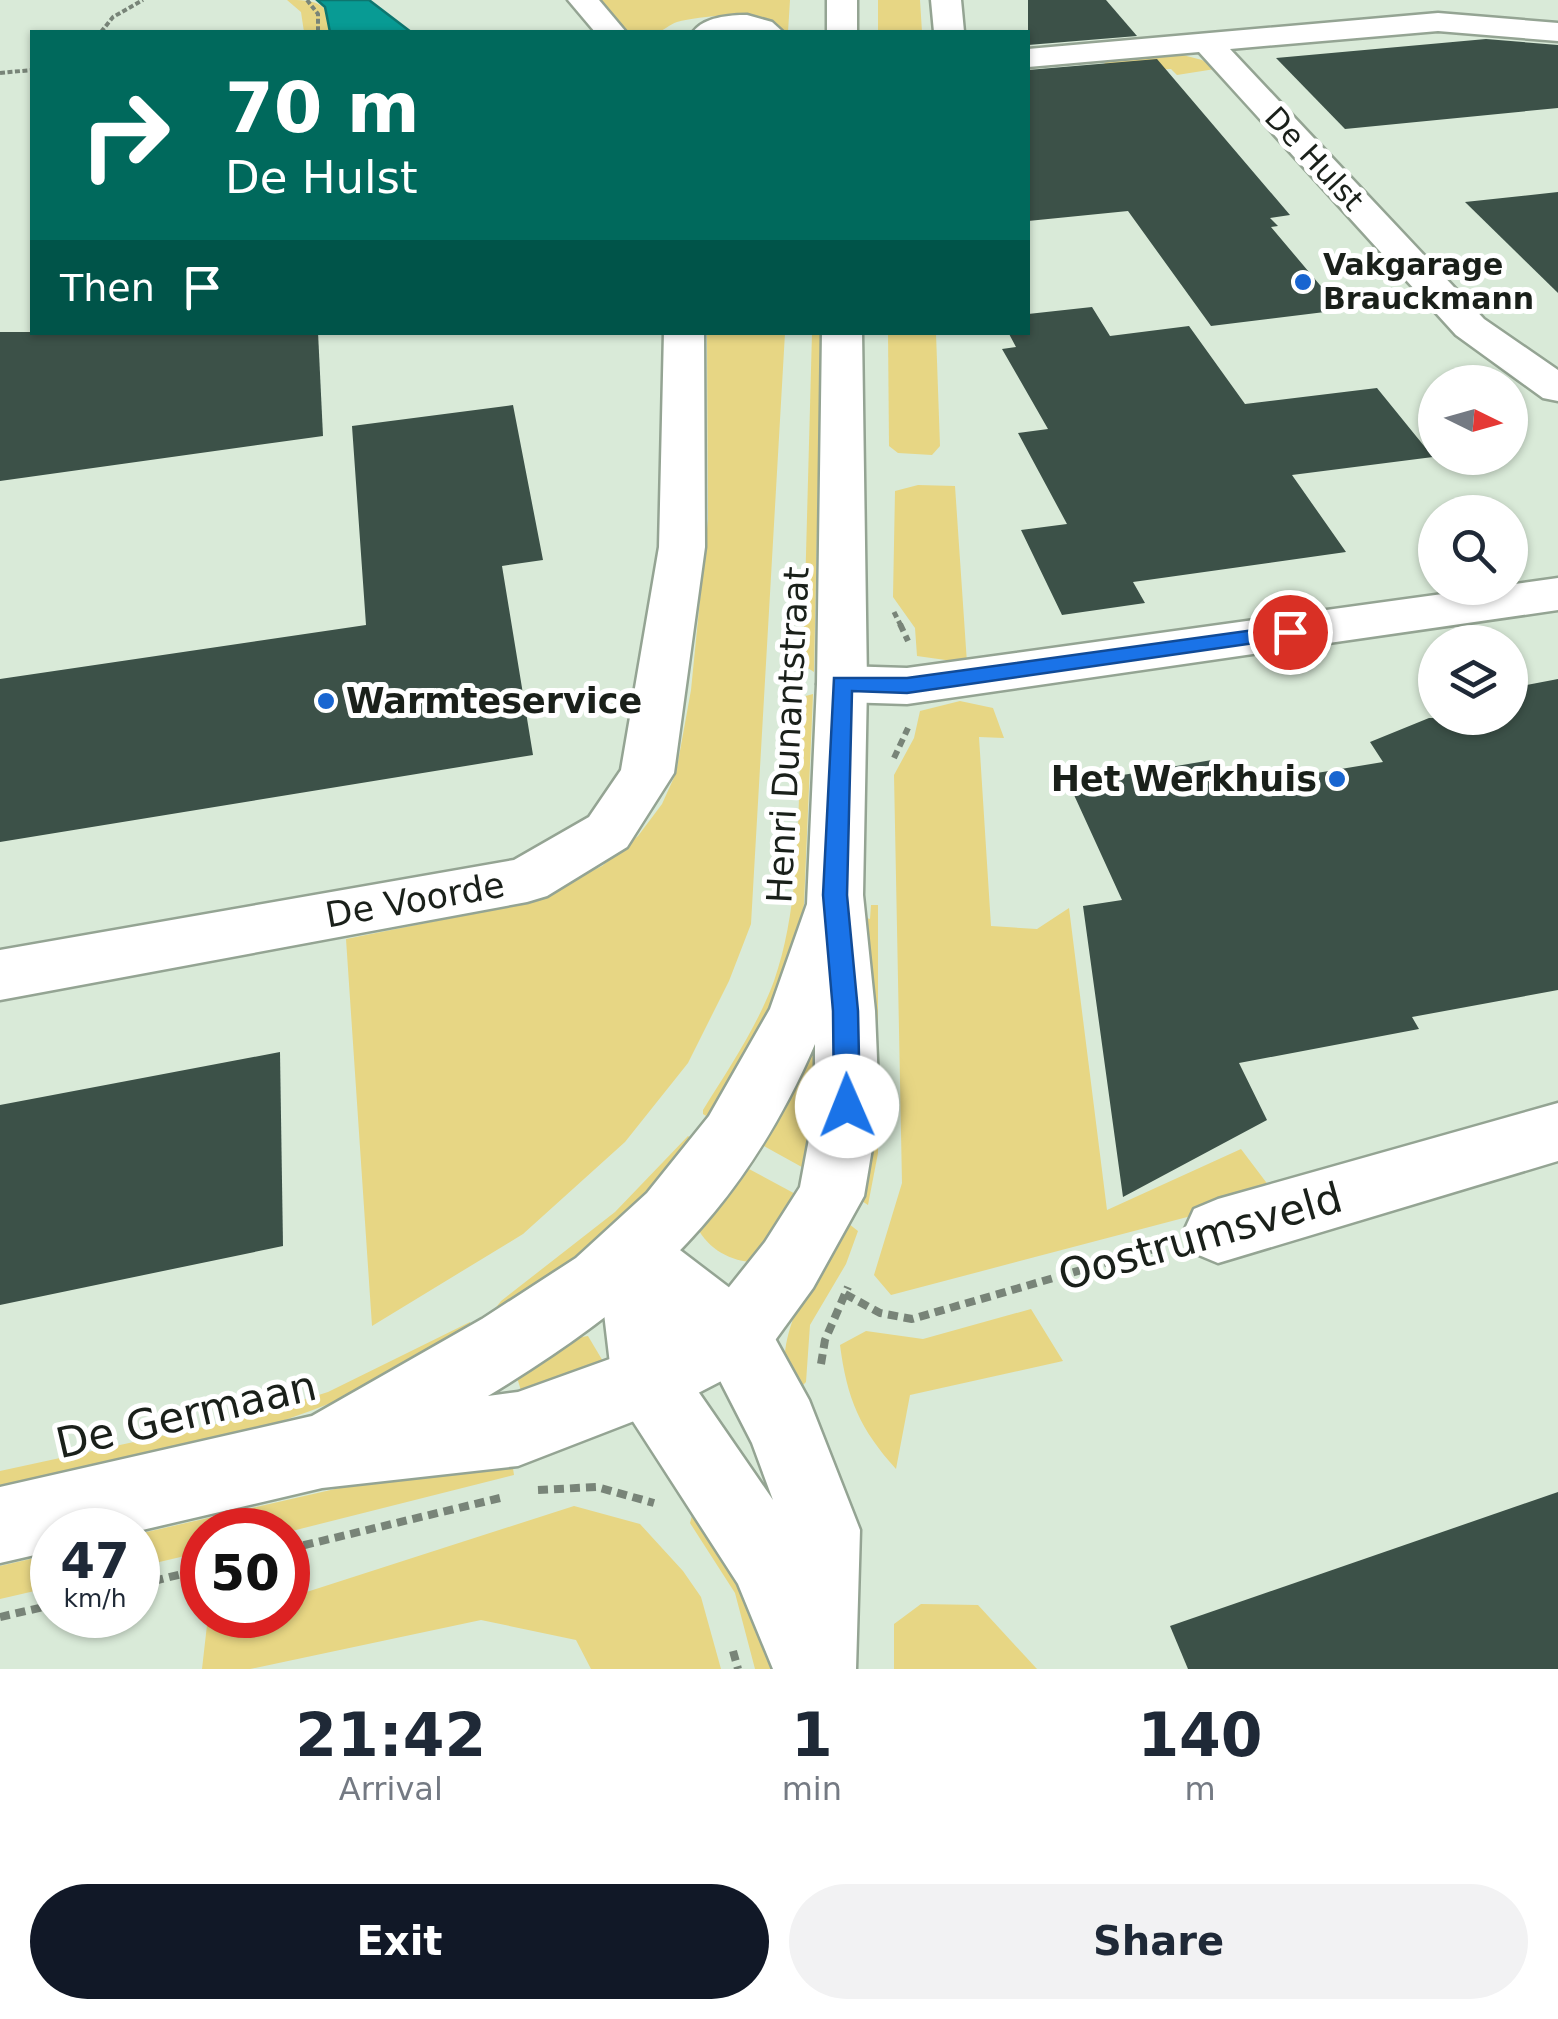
<!DOCTYPE html>
<style>
:root{--surface:#fff;--page:#f2f2f3;--text:#1f2937;--muted:#747a83;--accent:#111827}
body{margin:0;font-family:"DejaVu Sans",sans-serif;background:var(--page);color:var(--text);height:100vh;display:flex;flex-direction:column;font-size:38px;white-space:nowrap}
*{box-sizing:border-box;margin:0}
p{font-size:32px;color:var(--muted)}
.icon{flex:none;width:55px;height:55px;fill:none;stroke:currentColor;stroke-width:2;stroke-linecap:round;stroke-linejoin:round}
.map{position:relative;height:1669px;overflow:hidden}
.details{display:flex;flex-direction:column;background:var(--surface);flex:1}
.details>*{flex:none}
.top-card{position:absolute;left:30px;top:30px;width:1000px;height:305px;border-radius:0px;box-shadow:0 2px 8px #0004;background:#00695c;color:#fff;overflow:hidden}
.needle{width:65px;rotate:95deg}
.tools{position:absolute;left:1418px;top:365px;display:grid;gap:20px}
.tools a{display:grid;place-items:center;width:110px;height:110px;border-radius:50%;background:var(--surface);box-shadow:0 2px 8px #0004;font-size:50px}
.speed{position:absolute;left:30px;top:1508px;display:flex;gap:20px;font-size:50px;font-weight:700;text-align:center}
.speed>*{display:grid;place-content:center;width:130px;height:130px;border-radius:50%;background:var(--surface);box-shadow:0 2px 8px #0004;line-height:1}
.speed small{font-size:25px;font-weight:400}
.speed .limit{border:15px solid #d22;background:#fff;color:#111}
.pin{position:absolute;display:grid;place-items:center;width:85px;height:85px;color:#fff;margin:-42px;border:5px solid #fff;border-radius:50%;box-shadow:0 2px 10px #0007}
.me{position:absolute;width:110px;margin:-55px;rotate:359deg;stroke-linejoin:round;filter:drop-shadow(0 0 8px #0008)}
.turn{display:flex;align-items:center;gap:35px;height:210px;padding:0 30px;font-size:45px}
.turn .icon{width:130px;height:130px;stroke-width:2.5}
.turn b{display:block;font-size:70px;line-height:85px}
.then{display:flex;align-items:center;height:95px;padding:0 30px;background:#0003;gap:20px;font-size:38px}
.eta{display:flex;justify-content:space-evenly;align-items:center;height:170px;text-align:center}
.eta b{font-size:60px;font-weight:700;line-height:70px}
.primary-button{display:flex;gap:20px;margin-top:auto;padding:20px 30px}
.primary-button a{flex:1;height:115px;border-radius:60px;background:var(--accent);color:#fff;font-size:40px;font-weight:700;line-height:115px;text-align:center}
.primary-button a+a{background:var(--page);color:var(--text)}
.map>svg:first-child{display:block}
.green{fill:#e7d684}
.water{fill:#089b94;stroke:#0d766f;stroke-width:2.5}
.building{fill:#3c5148}
.lines{fill:none;stroke-linecap:round;stroke-linejoin:round}
.minor-casing{stroke:#94a493;stroke-width:5}
.major-casing{stroke:#94a493;stroke-width:5}
.path-far3{stroke:#788478;stroke-width:4;stroke-dasharray:5 2.5;stroke-linecap:butt}
.path-far2{stroke:#788478;stroke-width:5;stroke-dasharray:6 4;stroke-linecap:butt}
.path-far1{stroke:#788478;stroke-width:6;stroke-dasharray:8 5;stroke-linecap:butt}
.path{stroke:#788478;stroke-width:8;stroke-dasharray:10 6;stroke-linecap:butt}
.minor{fill:#fff;fill-rule:evenodd}
.major{fill:#fff;fill-rule:evenodd}
.route{fill:#1a73e8;stroke:#114b97;stroke-width:2.5}
.poi-dot{fill:#1865d0;stroke:#fff;stroke-width:4}
.labels{text-anchor:middle;stroke-width:10;stroke-linejoin:round;paint-order:stroke}
.far-street-label{font-size:30px;fill:#1a201a;stroke:#fff}
.far-poi-label{font-size:30px;font-weight:bold;fill:#1a201a;stroke:#fff;text-anchor:start}
.poi-label{font-size:35px;font-weight:bold;fill:#1a201a;stroke:#fff;text-anchor:start}
.street-label{font-size:35px;fill:#1a201a;stroke:#fff}
.near-street-label{font-size:42px;fill:#1a201a;stroke:#fff}
</style>
<div class="map">
<svg width="1558" height="1669" viewBox="0 0 1558 1669">
<rect width="100%" height="100%" fill="#d9ead8"/>
<g class="green">
<path d="M 287,0 C 314,0 331,1 330,32 L 304,32 L 301,12 Z"/>
<path d="M 596,0 L 790,0 L 788,32 L 777,32 C 764,9 702,15 677,22 C 670,24 662,32 658,32 C 648,35 635,32 625,32 L 615,16 Z"/>
<path d="M 878,0 L 920,0 L 922,32 L 878,32 Z"/>
<path d="M 1175,53 L 1202,60 L 1215,69 L 1177,75 L 1171,69 L 1114,72 L 1104,63 L 1116,57 Z"/>
<path d="M 707,333 L 785,333 L 751,924 L 729,981 L 688,1063 L 625,1142 L 523,1234 L 372,1326 L 346,939 L 526,903 L 602,866 L 638,836 L 662,804 L 676,773 L 691,690 L 708,519 Z"/>
<path d="M 812,333 L 821,333 L 814,672 L 803,665 Z"/>
<path d="M 888,333 L 936,333 L 940,446 L 932,455 L 898,453 L 889,446 Z"/>
<path d="M 918,485 L 955,486 L 967,663 L 917,656 L 915,628 L 893,597 L 895,491 Z"/>
<path d="M 813,694 L 804,904 L 791,975 L 714,1121 L 703,1114 L 703,1110 C 729,1068 757,1027 774,981 C 804,896 797,786 802,697 Z"/>
<path d="M 960,701 L 993,708 L 1004,738 L 979,737 L 991,926 L 1037,929 L 1069,908 L 1107,1210 L 1241,1149 L 1275,1194 L 891,1295 L 874,1275 L 902,1183 L 894,775 L 914,738 L 920,711 Z"/>
<path d="M 871,905 L 878,905 L 878,1153 L 868,1205 L 854,1196 L 864,917 L 870,919 Z"/>
<path d="M 830,986 L 809,1171 L 753,1140 Z"/>
<path d="M 688,1136 L 699,1144 L 658,1191 L 500,1322 L 494,1310 L 501,1301 L 615,1212 Z"/>
<path d="M 734,1161 L 801,1197 L 751,1262 C 726,1260 705,1246 695,1223 Z"/>
<path d="M 849,1224 L 858,1231 L 846,1264 L 810,1325 L 806,1382 L 795,1393 C 761,1350 820,1265 842,1225 Z"/>
<path d="M 1031,1309 L 1063,1361 L 910,1395 L 896,1469 C 860,1429 847,1399 840,1345 L 866,1331 L 923,1339 Z"/>
<path d="M 470,1322 L 474,1337 C 403,1375 331,1406 254,1430 C 172,1455 84,1470 0,1489 L 0,1471 L 249,1417 L 328,1392 Z"/>
<path d="M 588,1336 L 604,1363 L 525,1404 L 513,1364 L 563,1340 Z"/>
<path d="M 510,1449 L 514,1475 L 288,1532 L 202,1530 L 202,1552 L 138,1567 L 138,1534 Z"/>
<path d="M 574,1506 L 640,1524 L 683,1571 L 701,1597 L 721,1669 L 591,1669 L 576,1640 L 481,1620 L 250,1669 L 202,1669 L 207,1625 L 236,1615 L 288,1615 L 288,1598 Z"/>
<path d="M 705,1506 L 778,1669 L 755,1669 L 735,1593 L 690,1523 L 694,1508 Z"/>
<path d="M 52,1554 L 52,1587 L 0,1599 L 0,1566 Z"/>
<path d="M 921,1604 L 978,1605 L 1037,1669 L 894,1669 L 894,1624 Z"/>
</g>
<path class="water" d="M 317,0 L 369,0 L 411,32 L 330,32 L 325,7 Z"/>
<g class="building">
<path d="M 1028,0 L 1106,0 L 1137,36 L 1028,45 Z"/>
<path d="M 1486,39 L 1558,45 L 1558,108 L 1345,129 L 1276,58 Z"/>
<path d="M 1157,59 L 1290,215 L 1270,218 L 1278,226 L 1271,227 L 1341,310 L 1211,326 L 1128,211 L 1028,221 L 1028,70 Z"/>
<path d="M 1558,192 L 1558,293 L 1465,202 Z"/>
<path d="M 1092,307 L 1110,336 L 1189,326 L 1245,404 L 1377,388 L 1433,457 L 1292,475 L 1346,552 L 1133,582 L 1145,603 L 1062,615 L 1021,530 L 1067,524 L 1018,433 L 1048,429 L 1002,349 L 1016,347 L 1008,332 L 1028,332 L 1028,314 Z"/>
<path d="M 0,332 L 318,332 L 323,436 L 0,481 Z"/>
<path d="M 513,405 L 543,560 L 502,566 L 533,755 L 0,842 L 0,679 L 366,625 L 352,426 Z"/>
<path d="M 1558,679 L 1558,990 L 1412,1017 L 1419,1029 L 1239,1063 L 1267,1120 L 1123,1197 L 1083,906 L 1122,900 L 1069,784 L 1212,760 L 1226,788 L 1383,762 L 1370,742 L 1429,718 L 1510,718 L 1510,688 Z"/>
<path d="M 280,1052 L 283,1246 L 0,1305 L 0,1105 Z"/>
<path d="M 1558,1492 L 1558,1669 L 1188,1669 L 1170,1626 Z"/>
</g>
<g class="lines">
<defs>
<g id="minor">
<path d="M 568,0 L 599,0 L 626,32 L 595,32 Z"/>
<path d="M 931,0 L 961,0 L 964,32 L 934,32 Z"/>
<path d="M 1438,13 L 1558,23 L 1558,41 L 1438,31 L 1230,49 L 1484,319 L 1558,370 L 1558,401 L 1543,398 L 1456,335 L 1199,52 L 1028,67 L 1028,49 Z"/>
<path d="M 747,15 L 772,22 L 783,32 L 693,32 C 704,17 729,15 747,15 Z"/>
<path d="M 664,332 L 704,332 L 705,547 L 674,773 L 627,847 L 547,896 L 527,902 L 0,1000 L 0,950 L 514,860 L 589,817 L 621,770 L 659,547 Z"/>
<path d="M 1558,578 L 1558,610 L 907,704 L 842,702 L 824,696 L 817,684 L 824,672 L 842,666 L 907,668 Z"/>
<path d="M 1558,1103 L 1558,1161 L 1218,1263 L 1194,1253 L 1184,1231 L 1194,1209 L 1218,1199 Z"/>
<path d="M 631,1222 L 655,1231 L 760,1311 L 809,1400 L 860,1530 L 856,1669 L 773,1669 L 738,1584 L 623,1406 L 612,1381 L 597,1254 L 607,1231 ZM 677,1334 L 710,1361 L 752,1443 L 773,1500 L 682,1368 Z"/>
</g>
<g id="major">
<rect x="827" y="0" width="30" height="32"/>
<path d="M 822,332 L 862,332 L 867,684 L 863,895 L 875,1011 L 879,1107 L 864,1196 L 813,1288 L 760,1361 L 673,1406 L 518,1466 L 322,1488 L 138,1531 L 52,1530 L 52,1551 L 0,1563 L 0,1487 L 312,1416 L 482,1319 L 576,1258 L 647,1193 L 709,1116 L 770,1009 L 807,904 L 817,684 ZM 815,1044 L 815,1107 L 800,1187 L 765,1242 L 710,1311 L 632,1351 L 518,1392 L 488,1396 C 643,1302 741,1214 815,1044 Z"/>
</g>
</defs>
<use href="#minor" class="minor-casing"/>
<use href="#major" class="major-casing"/>
<g class="path-far3">
<path d="M 307,0 L 318,14 L 318,32"/>
<path d="M 101,32 L 113,17 L 143,0"/>
<path d="M 0,73 L 32,70"/>
</g>
<path class="path-far2" d="M 894,612 L 901,626"/>
<g class="path-far1">
<path d="M 900,624 L 908,641"/>
<path d="M 894,758 L 908,728"/>
</g>
<g class="path">
<path d="M 845,1294 L 880,1313 L 912,1319 L 1164,1246"/>
<path d="M 821,1364 L 825,1340 L 848,1287"/>
<path d="M 538,1490 L 597,1487 L 654,1503"/>
<path d="M 288,1549 L 500,1498"/>
<path d="M 138,1585 L 202,1569"/>
<path d="M 0,1617 L 52,1605"/>
<path d="M 733,1651 L 738,1669"/>
</g>
<use href="#minor" class="minor"/>
<use href="#major" class="major"/>
</g>
<path class="route" d="M 1290,625 L 1300,632 L 1297,637 L 907,693 L 852,691 L 847,895 L 858,1011 L 860,1106 L 856,1115 L 847,1118 L 837,1115 L 834,1106 L 833,1011 L 823,895 L 834,678 L 907,678 Z"/>
<g class="poi-dot">
<circle cx="1303" cy="282" r="10"/>
<circle cx="326" cy="701" r="10"/>
<circle cx="1337" cy="779" r="10"/>
</g>
<g class="labels">
<g class="far-street-label">
<text transform="translate(1314 159) rotate(47)" y="10">De Hulst</text>
</g>
<g class="far-poi-label">
<text x="1323" y="275">Vakgarage<tspan x="1323" dy="34">Brauckmann</tspan></text>
</g>
<g class="poi-label">
<text x="346" y="713">Warmteservice</text>
<text x="1317" y="791" text-anchor="end">Het Werkhuis</text>
</g>
<g class="street-label">
<text transform="translate(788 735) rotate(-87)" y="12">Henri Dunantstraat</text>
<text transform="translate(415 900) rotate(-10)" y="12">De Voorde</text>
</g>
<g class="near-street-label">
<text transform="translate(1200 1236) rotate(-16)" y="15">Oostrumsveld</text>
<text transform="translate(186 1414) rotate(-13)" y="15">De Germaan</text>
</g>
</g>
</svg>
<div class="tools">
<a><svg class="needle" viewBox="-14 -14 28 28"><path d="M0-13l5 13h-10z" fill="#e53935"/><path d="M0 13l5-13h-10z" fill="#747a83"/></svg></a>
<a><svg class="icon" aria-label="search" viewBox="0 0 24 24"><circle cx="10" cy="10" r="6"/><path d="M15 15l6 6"/></svg></a>
<a><svg class="icon" aria-label="layers" viewBox="0 0 24 24"><path d="M12 4l9 5-9 5-9-5zM3 14l9 5 9-5"/></svg></a>
</div>
<div class="speed"><div>47<small>km/h</small></div><div class="limit">50</div></div>
<div class="pin" style="left:1290px;top:632px;background:#d93025"><svg class="icon" aria-label="arrive" viewBox="0 0 24 24"><path d="M6 21V4h12l-3 4 3 4H6"/></svg></div>
<svg class="me" style="left:847px;top:1106px" viewBox="-20 -20 40 40"><circle r="19" fill="#fff"/><path d="M0-13L10 11 0 6-10 11z" fill="#1a73e8"/></svg>
<div class="top-card">
<div class="turn"><svg class="icon" aria-label="right" viewBox="0 0 24 24"><path d="M7 20v-9h11M14 6l5 5-5 5"/></svg><div><b>70 m</b>De Hulst</div></div>
<div class="then">Then<svg class="icon" aria-label="arrive" viewBox="0 0 24 24"><path d="M6 21V4h12l-3 4 3 4H6"/></svg></div>
</div>
</div>
<section class="details">
<div class="eta">
<div><b>21:42</b><p>Arrival</p></div>
<div><b>1</b><p>min</p></div>
<div><b>140</b><p>m</p></div>
</div>
<div class="primary-button"><a>Exit</a><a>Share</a></div>
</section>
